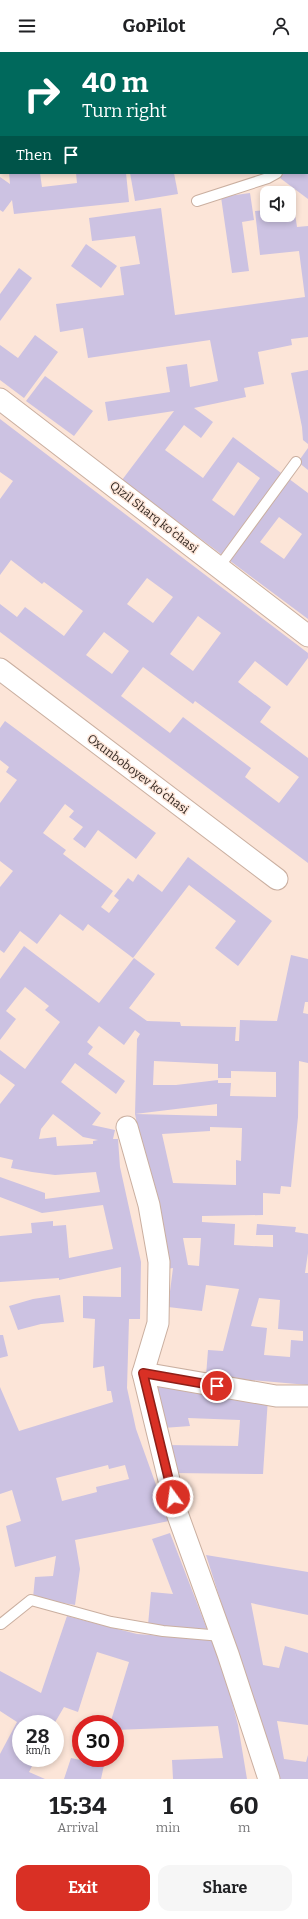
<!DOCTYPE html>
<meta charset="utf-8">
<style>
:root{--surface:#fff;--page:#f6f6f6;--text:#202124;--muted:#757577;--accent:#d93025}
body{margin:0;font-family:Bitter,serif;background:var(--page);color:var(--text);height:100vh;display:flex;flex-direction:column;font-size:15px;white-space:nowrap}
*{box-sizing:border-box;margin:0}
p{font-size:13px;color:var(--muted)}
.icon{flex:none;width:22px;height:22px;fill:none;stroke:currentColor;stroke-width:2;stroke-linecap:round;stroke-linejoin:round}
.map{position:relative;height:1727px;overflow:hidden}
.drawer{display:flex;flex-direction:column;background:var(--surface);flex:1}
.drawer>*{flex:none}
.top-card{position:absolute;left:0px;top:0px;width:308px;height:122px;box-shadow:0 2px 6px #0003;background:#00695c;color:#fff;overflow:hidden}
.controls{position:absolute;left:260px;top:134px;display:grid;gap:8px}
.controls a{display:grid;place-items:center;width:36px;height:36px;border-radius:8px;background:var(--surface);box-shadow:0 2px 6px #0003;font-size:20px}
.speed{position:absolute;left:12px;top:1663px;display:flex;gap:8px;font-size:20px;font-weight:700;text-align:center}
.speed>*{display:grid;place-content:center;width:52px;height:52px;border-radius:50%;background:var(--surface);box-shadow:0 2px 6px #0003;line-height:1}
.speed small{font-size:10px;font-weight:400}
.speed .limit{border:6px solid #d22;background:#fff;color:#111}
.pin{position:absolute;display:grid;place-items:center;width:34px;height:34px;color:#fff;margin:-17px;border:2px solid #fff;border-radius:50%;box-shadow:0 1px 4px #0007}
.me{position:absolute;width:44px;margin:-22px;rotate:346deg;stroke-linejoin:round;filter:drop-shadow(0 0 3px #0008)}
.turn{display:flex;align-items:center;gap:14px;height:84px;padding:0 16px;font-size:18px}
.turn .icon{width:52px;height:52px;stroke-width:2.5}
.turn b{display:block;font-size:28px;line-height:34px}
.then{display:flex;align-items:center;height:38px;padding:0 16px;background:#0003;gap:8px;font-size:15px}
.eta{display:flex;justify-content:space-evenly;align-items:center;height:68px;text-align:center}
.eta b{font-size:24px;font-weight:700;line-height:28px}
.primary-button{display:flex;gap:8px;margin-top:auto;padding:8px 16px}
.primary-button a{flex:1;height:46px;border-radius:12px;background:var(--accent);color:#fff;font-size:16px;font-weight:700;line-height:46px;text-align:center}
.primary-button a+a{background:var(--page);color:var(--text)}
header{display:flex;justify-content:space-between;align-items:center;height:52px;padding:0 16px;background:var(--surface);font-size:18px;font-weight:700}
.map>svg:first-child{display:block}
.building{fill:#ccc2e2;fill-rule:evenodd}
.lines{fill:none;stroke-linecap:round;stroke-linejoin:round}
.service-casing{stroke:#caafa0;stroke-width:12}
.minor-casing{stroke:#caafa0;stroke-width:23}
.tertiary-casing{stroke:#caafa0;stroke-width:24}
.service{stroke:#fff;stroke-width:10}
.minor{stroke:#fff;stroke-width:21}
.tertiary{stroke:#fff;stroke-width:22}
.route-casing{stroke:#8d1f18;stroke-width:10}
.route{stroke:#d93025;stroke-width:7}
.labels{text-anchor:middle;stroke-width:3;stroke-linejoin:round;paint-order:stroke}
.street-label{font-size:12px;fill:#302620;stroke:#fce5d8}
</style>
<header><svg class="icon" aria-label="menu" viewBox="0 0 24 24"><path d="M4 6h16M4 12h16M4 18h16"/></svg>GoPilot<svg class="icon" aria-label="person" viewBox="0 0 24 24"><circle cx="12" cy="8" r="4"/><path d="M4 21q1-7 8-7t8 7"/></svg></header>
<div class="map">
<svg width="308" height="1727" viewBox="0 0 308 1727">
<rect width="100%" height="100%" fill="#fce5d8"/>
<g class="building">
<path d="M 9,121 L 40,121 L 42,135 L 77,131 L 76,121 L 126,121 L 129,150 L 14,162 L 12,148 L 3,160 L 0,158 L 0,125 L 10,132 Z"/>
<path d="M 130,121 L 174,121 L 178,142 L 135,149 Z"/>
<path d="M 284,121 L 308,121 L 308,147 L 280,126 Z"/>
<path d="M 250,141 L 254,168 L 242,170 L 249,219 L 232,221 L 221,145 Z"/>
<path d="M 294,155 L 297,175 L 308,174 L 308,285 L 291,287 L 292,293 L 258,300 L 264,332 L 244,336 L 246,345 L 194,356 L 213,370 L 201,386 L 184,373 L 165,398 L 203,426 L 233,385 L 308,441 L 308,567 L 122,428 L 174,359 L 108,369 L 105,350 L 170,340 L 166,315 L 187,312 L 190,335 L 218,329 L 210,288 L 88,306 L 83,276 L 60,280 L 56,252 L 124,243 L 120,215 L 140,212 L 135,184 L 92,189 L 89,166 L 161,156 L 175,263 L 305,245 L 299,199 L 260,203 L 255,159 L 267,158 L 267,163 L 289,163 L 289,156 ZM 238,410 L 260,426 L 234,464 L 212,448 ZM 279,465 L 302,482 L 284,507 L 260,490 Z"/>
<path d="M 86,192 L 117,214 L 101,236 L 71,214 Z"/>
<path d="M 19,216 L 32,226 L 0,269 L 0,242 Z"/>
<path d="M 35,283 L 58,300 L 24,346 L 0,328 L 0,293 L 18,306 Z"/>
<path d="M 308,318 L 308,392 L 303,388 L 302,375 L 291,321 Z"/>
<path d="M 45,324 L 93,359 L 74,384 L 26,349 Z"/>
<path d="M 0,367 L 308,601 L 308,606 L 287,634 L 255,609 L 238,630 L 271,655 L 260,670 L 308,706 L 308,811 L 0,580 L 0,552 L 17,565 L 25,555 L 64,584 L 83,559 L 44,530 L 42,532 L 11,508 L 0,523 L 0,447 L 13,429 L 0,420 ZM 147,526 L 173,545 L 153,571 L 127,552 ZM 198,564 L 221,581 L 193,619 L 170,602 ZM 104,580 L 129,599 L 112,622 L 86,603 ZM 143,615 L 193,652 L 195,649 L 299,725 L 279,751 L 245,725 L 251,716 L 183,665 L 170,681 L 121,644 Z"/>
<path d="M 308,396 L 308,418 L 298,410 Z"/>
<path d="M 5,669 L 156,781 L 136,807 L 98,778 L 85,796 L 73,787 L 83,775 L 69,765 L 74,759 L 65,752 L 43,781 L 66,798 L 63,802 L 113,839 L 101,855 L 109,861 L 119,848 L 114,844 L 128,826 L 133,830 L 138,822 L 162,840 L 188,805 L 272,869 L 238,914 L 215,896 L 236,869 L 189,833 L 133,906 L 88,872 L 83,879 L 60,862 L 37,892 L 20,879 L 4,901 L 0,898 L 0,835 L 13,819 L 0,809 L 0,751 L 17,728 L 6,720 L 9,715 L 0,708 L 0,676 Z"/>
<path d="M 24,894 L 99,951 L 134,906 L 155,922 L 129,956 L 147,969 L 180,970 L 181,974 L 236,975 L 235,989 L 239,989 L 240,968 L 277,969 L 291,903 L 308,907 L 308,950 L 305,950 L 303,961 L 308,962 L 308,1011 L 299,1009 L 298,1065 L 291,1135 L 281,1134 L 280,1142 L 263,1141 L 263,1163 L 202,1164 L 202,1170 L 235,1172 L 234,1193 L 273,1195 L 273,1183 L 256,1183 L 257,1172 L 296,1175 L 295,1180 L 308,1182 L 308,1201 L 305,1221 L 308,1221 L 308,1333 L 206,1324 L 208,1298 L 223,1299 L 239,1237 L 206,1233 L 202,1259 L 168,1255 L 173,1216 L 167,1217 L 135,1062 L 137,987 L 140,982 L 135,978 L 124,993 L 99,974 L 87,990 L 93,995 L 88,1002 L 125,1029 L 116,1042 L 75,1011 L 61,1030 L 101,1061 L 92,1073 L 115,1078 L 113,1087 L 118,1087 L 120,1115 L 141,1210 L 140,1267 L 129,1267 L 127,1336 L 136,1377 L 169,1469 L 75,1488 L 80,1517 L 75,1553 L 33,1546 L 35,1525 L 53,1524 L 56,1504 L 15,1515 L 6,1474 L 21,1469 L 12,1438 L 0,1442 L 0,1335 L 19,1379 L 113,1350 L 111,1339 L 107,1339 L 104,1314 L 93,1316 L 95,1267 L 83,1266 L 83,1244 L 121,1245 L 121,1215 L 59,1228 L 59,1226 L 0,1230 L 0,1184 L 32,1181 L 31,1171 L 53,1169 L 53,1174 L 66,1173 L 69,1206 L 113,1197 L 103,1153 L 42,1161 L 0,1145 L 0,1125 L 45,1141 L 45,1147 L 100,1140 L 96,1120 L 55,1123 L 32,1120 L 11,1116 L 13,1108 L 0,1105 L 0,1052 L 15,1033 L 0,1022 L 0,998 L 25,1017 L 60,970 L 45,958 L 49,954 L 25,935 L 6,959 L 16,967 L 0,988 L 0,927 ZM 154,1009 L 218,1012 L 218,1026 L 231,1026 L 231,1019 L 276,1020 L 276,1045 L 230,1044 L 231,1031 L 218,1031 L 218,1028 L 176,1033 L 153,1033 ZM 217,1052 L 217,1064 L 135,1062 ZM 53,1062 L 83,1085 L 98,1088 L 93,1089 L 93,1092 L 57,1094 L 56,1085 L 39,1087 L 41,1077 ZM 210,1075 L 242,1076 L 241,1109 L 236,1108 L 236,1133 L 173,1131 L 162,1082 L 210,1079 ZM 183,1186 L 201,1186 L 199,1214 L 188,1213 ZM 259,1246 L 280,1248 L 278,1277 L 303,1279 L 303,1289 L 291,1288 L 290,1305 L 264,1303 L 267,1276 L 251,1274 ZM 108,1413 L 109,1417 L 125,1413 L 129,1427 L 96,1435 L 97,1440 L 62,1449 L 56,1426 Z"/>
<path d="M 60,1243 L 64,1270 L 41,1272 L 18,1278 L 9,1254 L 33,1247 Z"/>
<path d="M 0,1283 L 3,1283 L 8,1304 L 0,1306 Z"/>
<path d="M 154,1329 L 268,1346 L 263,1422 L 172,1421 L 166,1393 L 238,1394 L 240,1368 L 188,1366 L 190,1374 L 163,1376 Z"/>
<path d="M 170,1481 L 207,1577 L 148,1573 L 151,1540 L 173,1542 L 152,1487 Z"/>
<path d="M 206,1503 L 308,1520 L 308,1563 L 251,1551 L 263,1613 L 279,1616 L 285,1594 L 308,1601 L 308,1673 L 277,1669 L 284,1707 L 306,1710 L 308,1703 L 308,1727 L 269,1727 L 239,1607 Z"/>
<path d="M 67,1564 L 137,1582 L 216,1588 L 238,1673 L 247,1727 L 173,1727 L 172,1708 L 223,1706 L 218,1674 L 115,1678 L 115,1672 L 110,1672 L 129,1610 L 97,1600 L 78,1660 L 64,1655 L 54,1672 L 21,1672 L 21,1706 L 36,1706 L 29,1720 L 45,1727 L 0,1727 L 0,1702 L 17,1670 L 0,1659 L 0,1619 L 41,1641 Z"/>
<path d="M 71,1706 L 104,1713 L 101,1727 L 64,1727 Z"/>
</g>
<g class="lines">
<defs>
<g id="service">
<path d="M 197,149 L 268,126 L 277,121"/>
<path d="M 219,515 L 296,410"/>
<path d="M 1,1572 L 31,1548 L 111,1570 L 163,1579 L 222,1584"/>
</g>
<g id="minor">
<path d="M 0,347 L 308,584"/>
<path d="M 0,617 L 277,827"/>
<path d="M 127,1075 L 149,1153 L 159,1210 L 158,1271 L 143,1321"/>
<path d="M 269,1727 L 228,1602 L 177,1461 L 143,1321 L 276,1344 L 308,1344"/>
</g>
<g id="tertiary">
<path d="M 215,0 L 217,1"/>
<path d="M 307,70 L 308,71"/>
</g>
</defs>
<use href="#service" class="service-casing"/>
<use href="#minor" class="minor-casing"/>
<use href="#tertiary" class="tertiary-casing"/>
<use href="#service" class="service"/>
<use href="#minor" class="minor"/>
<use href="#tertiary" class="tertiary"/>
</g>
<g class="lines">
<defs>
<path id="route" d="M 173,1445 L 143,1321 L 217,1334"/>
</defs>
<use href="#route" class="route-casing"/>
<use href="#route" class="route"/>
</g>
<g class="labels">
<g class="street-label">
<text transform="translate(154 465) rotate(38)" y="4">Qizil Sharq koʻchasi</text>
<text transform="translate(138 722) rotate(37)" y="4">Oxunboboyev koʻchasi</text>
</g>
</g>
</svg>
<div class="controls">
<a><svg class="icon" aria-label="sound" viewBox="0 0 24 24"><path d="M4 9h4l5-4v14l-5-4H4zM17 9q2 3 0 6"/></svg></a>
</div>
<div class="speed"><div>28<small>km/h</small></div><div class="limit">30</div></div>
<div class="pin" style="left:217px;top:1334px;background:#d93025"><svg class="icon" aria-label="arrive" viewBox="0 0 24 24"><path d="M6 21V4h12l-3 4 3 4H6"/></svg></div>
<svg class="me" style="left:173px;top:1445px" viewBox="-20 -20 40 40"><circle r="17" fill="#d93025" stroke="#fff" stroke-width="3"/><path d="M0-11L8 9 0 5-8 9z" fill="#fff"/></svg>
<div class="top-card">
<div class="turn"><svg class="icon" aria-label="right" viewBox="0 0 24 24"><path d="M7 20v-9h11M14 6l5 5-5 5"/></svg><div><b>40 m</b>Turn right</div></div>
<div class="then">Then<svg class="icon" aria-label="arrive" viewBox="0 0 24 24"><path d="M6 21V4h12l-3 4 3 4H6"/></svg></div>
</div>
</div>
<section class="drawer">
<div class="eta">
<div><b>15:34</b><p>Arrival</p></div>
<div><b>1</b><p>min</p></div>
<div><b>60</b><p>m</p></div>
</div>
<div class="primary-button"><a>Exit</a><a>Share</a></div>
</section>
